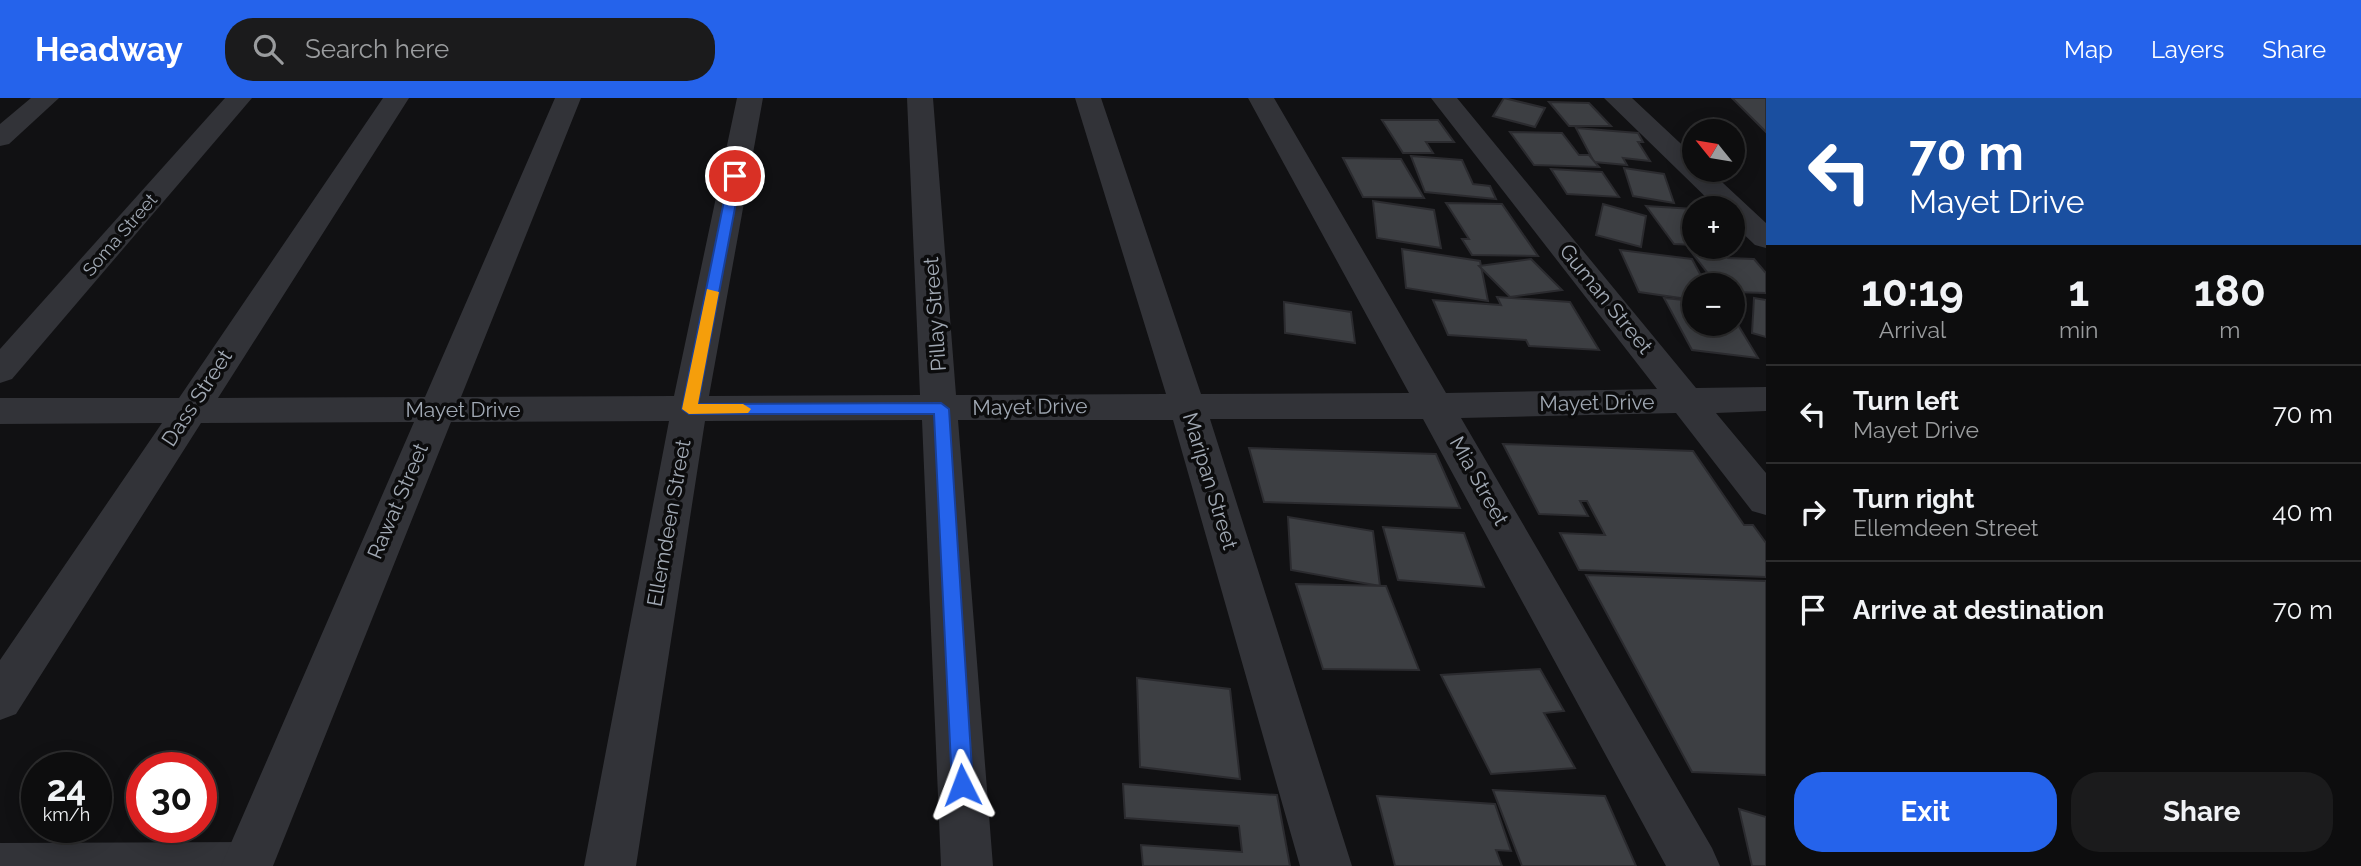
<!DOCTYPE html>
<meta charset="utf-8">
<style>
:root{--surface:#0d0d0e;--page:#1b1b1c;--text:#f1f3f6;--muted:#9a9c9e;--line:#2d2d2e;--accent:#2563eb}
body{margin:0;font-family:Raleway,sans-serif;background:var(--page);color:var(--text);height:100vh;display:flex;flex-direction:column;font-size:26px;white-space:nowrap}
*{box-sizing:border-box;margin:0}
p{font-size:23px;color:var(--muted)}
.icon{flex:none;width:38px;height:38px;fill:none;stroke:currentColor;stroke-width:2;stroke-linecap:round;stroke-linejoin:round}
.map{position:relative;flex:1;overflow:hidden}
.side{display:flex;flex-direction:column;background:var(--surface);width:595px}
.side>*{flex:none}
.top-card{background:#1a4fa0;color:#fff;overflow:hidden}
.needle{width:46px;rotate:300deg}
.tools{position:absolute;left:1682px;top:21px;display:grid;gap:14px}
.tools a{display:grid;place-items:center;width:63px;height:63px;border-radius:50%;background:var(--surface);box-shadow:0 4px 18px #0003,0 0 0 2px var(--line);font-size:35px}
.speed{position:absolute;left:21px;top:654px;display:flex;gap:14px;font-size:35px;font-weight:700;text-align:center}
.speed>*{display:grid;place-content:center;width:91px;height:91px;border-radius:50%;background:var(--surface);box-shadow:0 4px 18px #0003,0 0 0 2px var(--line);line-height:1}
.speed small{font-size:18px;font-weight:400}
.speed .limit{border:10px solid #d22;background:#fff;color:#111}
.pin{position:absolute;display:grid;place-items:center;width:60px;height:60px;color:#fff;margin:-30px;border:4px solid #fff;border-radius:50%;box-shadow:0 2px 7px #0007}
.me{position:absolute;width:77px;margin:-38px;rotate:357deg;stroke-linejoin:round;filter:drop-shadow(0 0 5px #0008)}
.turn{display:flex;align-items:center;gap:24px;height:147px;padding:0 28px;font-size:32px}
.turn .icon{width:91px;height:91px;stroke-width:2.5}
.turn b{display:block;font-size:49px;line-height:60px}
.eta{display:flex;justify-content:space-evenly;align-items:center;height:119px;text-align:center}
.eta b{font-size:42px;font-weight:700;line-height:49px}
.button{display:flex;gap:14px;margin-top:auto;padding:14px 28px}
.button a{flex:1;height:80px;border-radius:28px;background:var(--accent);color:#fff;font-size:28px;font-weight:700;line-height:80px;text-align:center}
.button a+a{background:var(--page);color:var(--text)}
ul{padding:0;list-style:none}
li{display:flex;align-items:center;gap:21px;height:98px;padding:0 28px;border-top:2px solid var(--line)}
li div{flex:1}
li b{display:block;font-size:26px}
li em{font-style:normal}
header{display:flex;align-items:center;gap:42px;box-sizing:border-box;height:98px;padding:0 35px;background:var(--accent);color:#fff}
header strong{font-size:33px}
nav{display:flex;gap:38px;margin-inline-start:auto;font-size:24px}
.search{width:490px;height:63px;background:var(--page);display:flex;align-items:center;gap:18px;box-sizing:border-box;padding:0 24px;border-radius:28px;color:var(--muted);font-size:26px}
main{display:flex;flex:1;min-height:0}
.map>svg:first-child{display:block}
.building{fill:#3d3f43;stroke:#2b2b2f;stroke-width:2}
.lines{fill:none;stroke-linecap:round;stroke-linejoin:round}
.service{fill:#323338;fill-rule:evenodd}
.minor{fill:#323338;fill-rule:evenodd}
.route{fill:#2563eb;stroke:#184099;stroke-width:2}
.slow{fill:#f59e0b}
.labels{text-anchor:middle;stroke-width:7;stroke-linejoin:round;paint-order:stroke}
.far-street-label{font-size:18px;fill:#a1a9b4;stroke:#0c0c0d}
.street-label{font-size:21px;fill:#a1a9b4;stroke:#0c0c0d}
</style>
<header>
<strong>Headway</strong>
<div class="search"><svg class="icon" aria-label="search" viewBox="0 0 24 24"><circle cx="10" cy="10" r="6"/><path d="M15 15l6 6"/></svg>Search here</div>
<nav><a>Map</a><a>Layers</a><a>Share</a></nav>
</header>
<main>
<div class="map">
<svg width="1766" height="768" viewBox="0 0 1766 768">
<rect width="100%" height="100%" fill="#111113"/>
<g class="building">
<path d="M 1504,0 L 1545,10 L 1535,29 L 1493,18 Z"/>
<path d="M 1732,0 L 1766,0 L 1766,34 Z"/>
<path d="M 1549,4 L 1589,5 L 1611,28 L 1569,28 Z"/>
<path d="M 1382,22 L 1438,22 L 1454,44 L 1426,44 L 1433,55 L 1403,55 Z"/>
<path d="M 1576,30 L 1638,35 L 1643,44 L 1638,44 L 1650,63 L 1623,60 L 1627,67 L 1594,64 Z"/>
<path d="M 1510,34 L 1562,35 L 1579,57 L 1589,57 L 1599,69 L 1534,67 Z"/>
<path d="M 1411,58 L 1462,62 L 1473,86 L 1490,88 L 1496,101 L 1425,94 Z"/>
<path d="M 1343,60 L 1401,61 L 1424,100 L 1363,99 Z"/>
<path d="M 1624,70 L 1664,76 L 1674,105 L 1633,98 Z"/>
<path d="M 1551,71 L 1602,74 L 1619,99 L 1567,96 Z"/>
<path d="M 1373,103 L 1434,112 L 1441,150 L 1377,140 Z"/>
<path d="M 1446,105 L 1502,106 L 1538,158 L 1472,157 L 1462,141 L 1469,141 Z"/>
<path d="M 1603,106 L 1646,118 L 1641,149 L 1596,137 Z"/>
<path d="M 1646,108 L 1694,111 L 1694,147 L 1674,146 Z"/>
<path d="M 1402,151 L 1480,163 L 1488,203 L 1406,190 Z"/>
<path d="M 1689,151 L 1722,153 L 1728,160 L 1754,161 L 1766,175 L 1766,195 L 1732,194 L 1732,187 L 1717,187 Z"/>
<path d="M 1620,152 L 1692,161 L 1706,187 L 1694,187 L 1694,202 L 1639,194 Z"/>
<path d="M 1531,161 L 1562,192 L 1510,199 L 1479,168 Z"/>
<path d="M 1497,199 L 1570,204 L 1599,252 L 1529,248 L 1526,242 L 1448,237 L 1433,202 L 1501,207 Z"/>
<path d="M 1664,200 L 1694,203 L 1694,226 L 1732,226 L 1732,217 L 1758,260 L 1692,252 Z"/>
<path d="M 1754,200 L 1766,202 L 1766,239 L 1752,235 Z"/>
<path d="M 1284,204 L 1351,214 L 1355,245 L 1285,235 Z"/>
<path d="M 1503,346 L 1693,353 L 1744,427 L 1753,427 L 1766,445 L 1766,479 L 1579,472 L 1560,435 L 1605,437 L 1587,403 L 1580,403 L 1588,418 L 1539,416 Z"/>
<path d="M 1249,350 L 1436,356 L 1460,410 L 1264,404 Z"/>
<path d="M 1288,419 L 1373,433 L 1380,488 L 1291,472 Z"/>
<path d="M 1383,429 L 1464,435 L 1484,489 L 1398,482 Z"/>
<path d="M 1586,477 L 1766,483 L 1766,677 L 1692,674 Z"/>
<path d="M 1296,486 L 1386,488 L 1419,572 L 1323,571 Z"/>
<path d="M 1540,571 L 1564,613 L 1544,615 L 1575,670 L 1491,676 L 1441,577 Z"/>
<path d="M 1137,580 L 1230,591 L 1240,681 L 1140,669 Z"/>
<path d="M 1123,686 L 1277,697 L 1290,768 L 1143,768 L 1141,747 L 1242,754 L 1239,728 L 1125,720 Z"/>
<path d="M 1493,692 L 1605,698 L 1636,768 L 1522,768 Z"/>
<path d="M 1377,698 L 1495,706 L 1511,753 L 1496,752 L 1502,768 L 1395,768 Z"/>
<path d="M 1739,711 L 1766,719 L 1766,768 L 1752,768 Z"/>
</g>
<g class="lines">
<path class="service" d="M 250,744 L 262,748 L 266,760 L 263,768 L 0,768 L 0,745 Z"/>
<g class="minor">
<path d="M 31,0 L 59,0 L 9,46 L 0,48 L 0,26 Z"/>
<path d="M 225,0 L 252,0 L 12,281 L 0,285 L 0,251 Z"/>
<path d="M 383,0 L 409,0 L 218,300 L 425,299 L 555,0 L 581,0 L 461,299 L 674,298 L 737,0 L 763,0 L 709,298 L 920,297 L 907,0 L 933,0 L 956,297 L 1166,296 L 1075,0 L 1101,0 L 1201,296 L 1409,295 L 1248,0 L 1274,0 L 1446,295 L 1657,291 L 1431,0 L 1457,0 L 1696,290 L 1766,289 L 1766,313 L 1716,315 L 1766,375 L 1766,417 L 1752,413 L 1676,315 L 1461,320 L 1712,750 L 1720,768 L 1666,768 L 1423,321 L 1210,321 L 1352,768 L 1300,768 L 1173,322 L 958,322 L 993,768 L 941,768 L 922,322 L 705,323 L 636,768 L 584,768 L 669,323 L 451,324 L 273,768 L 221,768 L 414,324 L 201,325 L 16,616 L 0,622 L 0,562 L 162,325 L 0,326 L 0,300 L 179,300 Z"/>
<path d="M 1604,0 L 1632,0 L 1694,58 L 1694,72 L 1709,72 L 1766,125 L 1766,150 L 1755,147 L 1732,125 L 1732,110 L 1717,110 Z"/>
</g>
</g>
<path class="route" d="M 735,74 L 741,78 L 698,306 L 941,305 L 949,311 L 973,687 L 970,694 L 962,697 L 955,694 L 952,687 L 934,316 L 689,316 L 682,311 L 729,78 Z"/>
<path class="slow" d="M 707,191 L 719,194 L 698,306 L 743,306 L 751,311 L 748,315 L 689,316 L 682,311 Z"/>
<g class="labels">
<g class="far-street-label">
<text transform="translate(120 137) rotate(-49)" y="6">Soma Street</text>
</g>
<g class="street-label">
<text transform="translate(1606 201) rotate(51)" y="7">Guman Street</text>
<text transform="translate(935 216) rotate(-94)" y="7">Pillay Street</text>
<text transform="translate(197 300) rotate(-57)" y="7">Dass Street</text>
<text transform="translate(1597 305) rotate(-1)" y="7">Mayet Drive</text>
<text transform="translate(1030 309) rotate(-1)" y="7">Mayet Drive</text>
<text x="463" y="319">Mayet Drive</text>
<text transform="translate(1210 383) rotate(73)" y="7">Maripan Street</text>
<text transform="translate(1479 383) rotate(61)" y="7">Mia Street</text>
<text transform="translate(398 403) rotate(-67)" y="7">Rawat Street</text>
<text transform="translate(669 425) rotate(-80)" y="7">Ellemdeen Street</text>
</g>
</g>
</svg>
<div class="tools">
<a><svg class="needle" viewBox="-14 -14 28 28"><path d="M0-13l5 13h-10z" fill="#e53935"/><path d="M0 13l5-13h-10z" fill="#9a9c9e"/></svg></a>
<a>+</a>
<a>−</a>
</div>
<div class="speed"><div>24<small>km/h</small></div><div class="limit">30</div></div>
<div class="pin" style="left:735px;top:78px;background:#d93025"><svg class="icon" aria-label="arrive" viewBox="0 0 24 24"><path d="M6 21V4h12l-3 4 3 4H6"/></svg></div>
<svg class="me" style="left:962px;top:687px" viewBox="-20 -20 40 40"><path d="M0-17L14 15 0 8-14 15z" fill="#2563eb" stroke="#fff" stroke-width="4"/></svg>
</div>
<section class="side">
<div class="top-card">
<div class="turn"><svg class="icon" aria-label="left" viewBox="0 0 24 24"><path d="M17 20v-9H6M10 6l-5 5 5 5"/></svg><div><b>70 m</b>Mayet Drive</div></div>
</div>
<div class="eta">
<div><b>10:19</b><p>Arrival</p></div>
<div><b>1</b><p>min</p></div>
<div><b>180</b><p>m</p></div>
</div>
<ul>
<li><svg class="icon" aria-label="left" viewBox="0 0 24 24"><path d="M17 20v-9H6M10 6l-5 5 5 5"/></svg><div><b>Turn left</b><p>Mayet Drive</p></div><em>70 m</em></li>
<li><svg class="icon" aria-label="right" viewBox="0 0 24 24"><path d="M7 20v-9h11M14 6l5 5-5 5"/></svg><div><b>Turn right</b><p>Ellemdeen Street</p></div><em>40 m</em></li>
<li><svg class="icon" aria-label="arrive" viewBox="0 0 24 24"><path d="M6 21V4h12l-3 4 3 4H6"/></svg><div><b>Arrive at destination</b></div><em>70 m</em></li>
</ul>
<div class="button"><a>Exit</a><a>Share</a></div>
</section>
</main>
